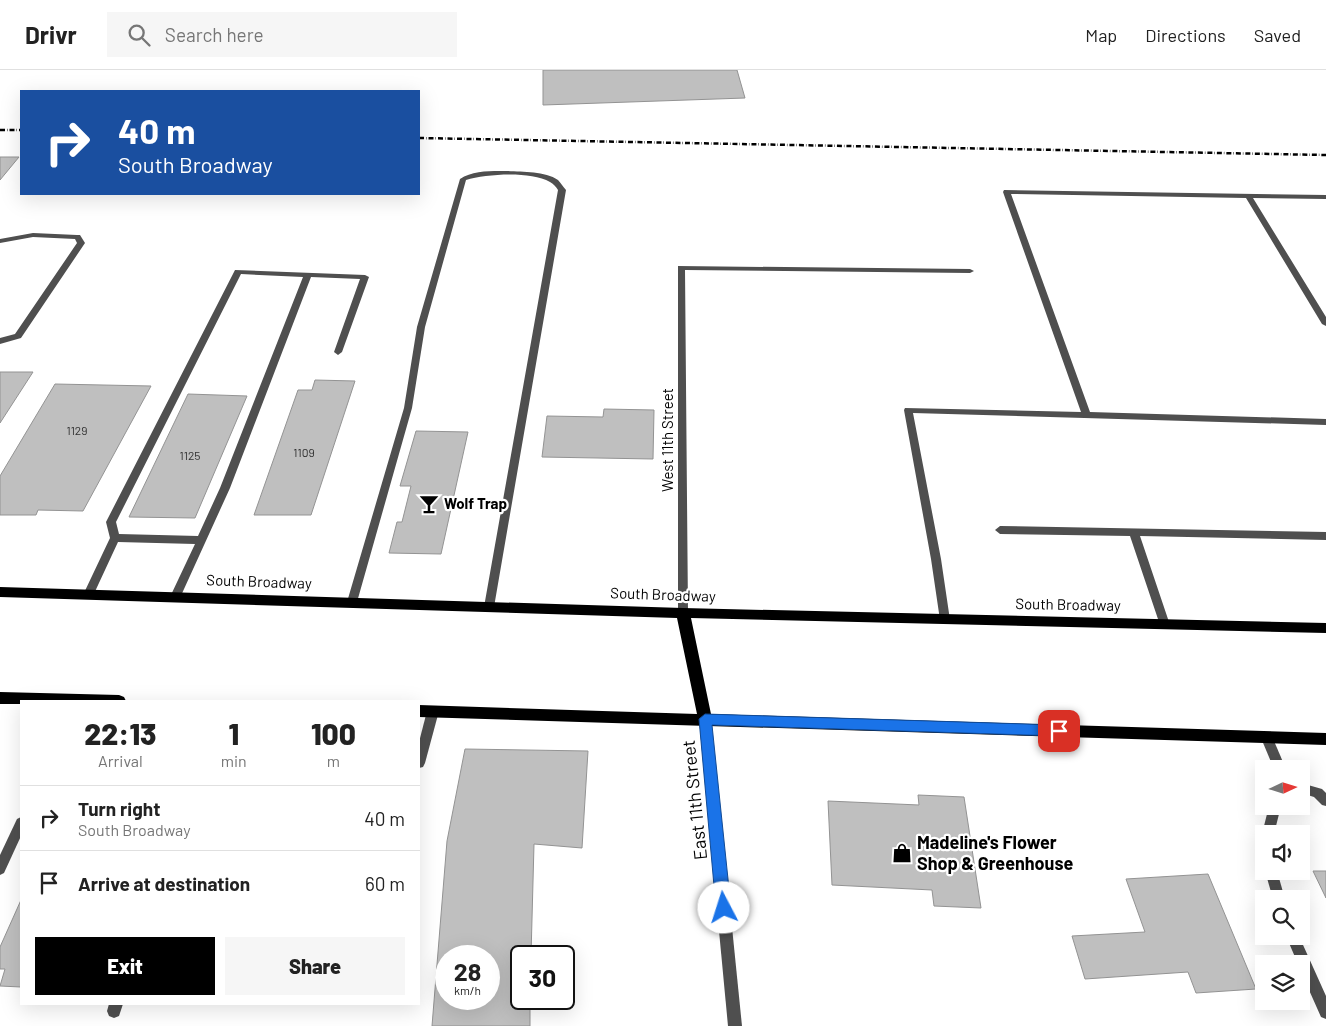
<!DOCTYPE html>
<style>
:root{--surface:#fff;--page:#f6f6f6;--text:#222;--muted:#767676;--line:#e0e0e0;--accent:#000}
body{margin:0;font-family:Barlow,sans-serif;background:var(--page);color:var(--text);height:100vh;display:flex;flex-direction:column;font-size:19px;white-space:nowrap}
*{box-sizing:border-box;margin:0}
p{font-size:16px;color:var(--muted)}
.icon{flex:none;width:28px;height:28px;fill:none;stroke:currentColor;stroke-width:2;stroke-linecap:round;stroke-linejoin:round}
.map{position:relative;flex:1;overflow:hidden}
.details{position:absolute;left:20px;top:630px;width:400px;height:305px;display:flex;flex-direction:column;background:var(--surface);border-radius:0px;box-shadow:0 5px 20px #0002}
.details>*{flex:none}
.hud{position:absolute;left:20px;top:20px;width:400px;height:105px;border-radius:0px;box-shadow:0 5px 20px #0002;background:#1a4fa0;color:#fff;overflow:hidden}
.needle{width:32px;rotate:86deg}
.fabs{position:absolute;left:1255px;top:690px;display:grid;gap:10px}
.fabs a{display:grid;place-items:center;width:55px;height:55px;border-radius:0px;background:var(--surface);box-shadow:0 5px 20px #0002;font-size:25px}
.speed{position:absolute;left:435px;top:875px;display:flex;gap:10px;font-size:25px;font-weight:700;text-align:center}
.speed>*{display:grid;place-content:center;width:65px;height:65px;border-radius:50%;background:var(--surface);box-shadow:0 5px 20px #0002;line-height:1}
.speed small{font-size:12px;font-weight:400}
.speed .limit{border:2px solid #111;border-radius:8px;background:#fff;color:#111}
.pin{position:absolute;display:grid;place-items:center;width:42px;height:42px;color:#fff;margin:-21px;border-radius:10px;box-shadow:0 2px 8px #0006}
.me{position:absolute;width:55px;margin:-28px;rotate:355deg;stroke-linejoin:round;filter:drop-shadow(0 0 4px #0008)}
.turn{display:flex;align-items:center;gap:18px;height:105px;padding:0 15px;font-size:22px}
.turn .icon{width:65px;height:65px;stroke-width:2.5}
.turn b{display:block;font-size:35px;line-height:42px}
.eta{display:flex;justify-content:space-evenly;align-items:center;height:85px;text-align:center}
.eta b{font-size:30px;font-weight:800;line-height:35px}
.primary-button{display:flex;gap:10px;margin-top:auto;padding:10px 15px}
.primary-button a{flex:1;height:58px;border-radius:0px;background:var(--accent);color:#fff;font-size:20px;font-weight:800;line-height:58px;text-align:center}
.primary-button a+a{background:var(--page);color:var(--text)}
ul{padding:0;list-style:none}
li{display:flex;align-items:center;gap:15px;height:65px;padding:0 15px;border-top:1px solid var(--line)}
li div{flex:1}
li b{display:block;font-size:19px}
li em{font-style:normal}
header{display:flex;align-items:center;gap:30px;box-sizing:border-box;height:70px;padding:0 25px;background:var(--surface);border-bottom:1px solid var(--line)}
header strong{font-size:24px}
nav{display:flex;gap:28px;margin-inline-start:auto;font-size:18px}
.search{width:350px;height:45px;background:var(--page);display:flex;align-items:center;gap:12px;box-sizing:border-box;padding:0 18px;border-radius:0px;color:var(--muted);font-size:19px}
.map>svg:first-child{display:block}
.building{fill:#bfbfbf;stroke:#939393;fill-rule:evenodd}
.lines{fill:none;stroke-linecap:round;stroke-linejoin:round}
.lane{fill:#4f4f4f;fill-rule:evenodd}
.street{fill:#4f4f4f;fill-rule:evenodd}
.primary{fill:#000;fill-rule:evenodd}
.rail{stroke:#000;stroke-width:2.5;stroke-dasharray:5 2 0.5 2;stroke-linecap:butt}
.route{fill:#1a73e8;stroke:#114b97}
.labels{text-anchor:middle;stroke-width:4.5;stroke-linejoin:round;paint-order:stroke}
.number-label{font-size:12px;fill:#303030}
.street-label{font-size:15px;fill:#000;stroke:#fff}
.poi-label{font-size:15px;font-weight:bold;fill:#000;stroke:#fff;text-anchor:start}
.near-street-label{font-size:18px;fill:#000;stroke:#fff}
.near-poi-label{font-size:18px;font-weight:bold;fill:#000;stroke:#fff;text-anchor:start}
</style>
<header>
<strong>Drivr</strong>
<div class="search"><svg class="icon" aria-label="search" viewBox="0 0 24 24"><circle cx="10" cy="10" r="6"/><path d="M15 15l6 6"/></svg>Search here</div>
<nav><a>Map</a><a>Directions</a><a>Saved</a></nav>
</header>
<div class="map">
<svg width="1326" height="956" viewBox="0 0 1326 956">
<rect width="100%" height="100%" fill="#fff"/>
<g class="building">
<path d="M 543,0 L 737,0 L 745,28 L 543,35 Z"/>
<path d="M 0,87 L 19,87 L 0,110 Z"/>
<path d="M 0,302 L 33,302 L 0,353 Z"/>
<path d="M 315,310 L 355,311 L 311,445 L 254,445 L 298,320 L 312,320 Z"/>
<path d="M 55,314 L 151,316 L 83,441 L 38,440 L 36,445 L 0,445 L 0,406 Z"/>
<path d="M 188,324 L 247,326 L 195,448 L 129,447 Z"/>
<path d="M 604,339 L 654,340 L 653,389 L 542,387 L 547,346 L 603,347 Z"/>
<path d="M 416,361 L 468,362 L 441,484 L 389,483 L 397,452 L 402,452 L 411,416 L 400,416 Z"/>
<path d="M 465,679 L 588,681 L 582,778 L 534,774 L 531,886 L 521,886 L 521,929 L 530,929 L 530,956 L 432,956 L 447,771 ZM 446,886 L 489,886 L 489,929 L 446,929 Z"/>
<path d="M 918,725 L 964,727 L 981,838 L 934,836 L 932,820 L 832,815 L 828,731 L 919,735 Z"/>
<path d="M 1313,801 L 1326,801 L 1326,828 Z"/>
<path d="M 1208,804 L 1256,919 L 1196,923 L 1188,902 L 1085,909 L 1072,866 L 1145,862 L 1126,809 Z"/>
<path d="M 21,830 L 21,917 L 0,916 L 5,899 L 0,899 L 0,877 Z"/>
</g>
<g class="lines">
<g class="lane">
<path d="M 1004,120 L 1326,125 L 1326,129 L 1253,128 L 1326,247 L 1326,256 L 1322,254 L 1246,128 L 1011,124 L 1090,342 L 1326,349 L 1326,355 L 913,343 L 941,489 L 950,550 L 949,553 L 941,553 L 940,550 L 931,489 L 904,340 L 905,338 L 1081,342 L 1003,122 Z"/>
<path d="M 33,163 L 77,165 L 80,165 L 85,173 L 21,268 L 0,274 L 0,268 L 15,264 L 77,173 L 75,169 L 33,167 L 0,173 L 0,169 Z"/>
<path d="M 235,200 L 365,205 L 369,207 L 342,282 L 338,285 L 334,282 L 360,209 L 311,207 L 230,418 L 179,530 L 171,530 L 170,527 L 195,474 L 118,472 L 92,528 L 84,528 L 83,525 L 110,468 L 106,452 ZM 241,204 L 303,207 L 220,418 L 198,466 L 119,464 L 116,452 Z"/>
<path d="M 1000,456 L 1326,462 L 1326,470 L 1140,466 L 1170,555 L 1169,558 L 1161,558 L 1160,555 L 1130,466 L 1000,464 L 995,460 Z"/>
<path d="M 433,636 L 437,638 L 439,641 L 425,693 L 423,697 L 419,698 L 419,672 L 427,641 L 429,638 Z"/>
<path d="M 1267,663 L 1271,664 L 1286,699 L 1274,699 L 1261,668 L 1263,664 Z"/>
<path d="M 1301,713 L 1322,719 L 1326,723 L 1326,736 L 1322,735 L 1314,727 L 1301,723 Z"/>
<path d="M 1269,736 L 1281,736 L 1274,764 L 1264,764 L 1264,768 L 1262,764 Z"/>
<path d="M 21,747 L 21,766 L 4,803 L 0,805 L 0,785 L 17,749 Z"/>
<path d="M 1265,801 L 1277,801 L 1285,829 L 1273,829 Z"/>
<path d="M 1286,866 L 1299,866 L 1326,926 L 1326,949 L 1321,947 L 1301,902 L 1301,894 L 1298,894 Z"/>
<path d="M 109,934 L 123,934 L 119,946 L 114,948 L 109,946 L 107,941 Z"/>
</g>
<g class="street">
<path d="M 508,101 C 523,102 545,101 558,110 C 561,113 563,117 566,120 L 494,537 L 493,540 L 485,540 L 484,537 L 558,120 C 556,117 554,114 550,112 C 530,101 487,104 466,110 L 425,257 L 412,338 L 357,532 L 356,535 L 348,535 L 347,532 L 404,338 L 417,257 L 460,109 C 473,100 493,101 508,101 Z"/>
<path d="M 678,196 L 970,199 L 974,201 L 970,203 L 685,200 L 688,543 L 687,546 L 679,546 L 678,543 Z"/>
<path d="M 705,644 L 709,646 L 711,649 L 742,956 L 728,956 L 699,649 L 701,646 Z"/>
</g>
<g class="primary">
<path d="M 0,517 L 683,538 L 1326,553 L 1326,563 L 691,548 L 711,644 L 1326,663 L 1326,675 L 419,647 L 419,635 L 697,644 L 677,548 L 0,527 Z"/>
<path d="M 0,622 L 119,625 L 124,627 L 126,631 L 21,631 L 21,634 L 0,634 Z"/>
</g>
<g class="rail">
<path d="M 0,60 L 21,60"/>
<path d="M 419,68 L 1326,85"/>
</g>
</g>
<path class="route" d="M 705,644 L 1059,655 L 1064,657 L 1066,661 L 1064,665 L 1059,666 L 712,655 L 731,838 L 729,843 L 724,845 L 718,843 L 716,838 L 699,649 Z"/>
<defs>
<symbol id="bar-bare" viewBox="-9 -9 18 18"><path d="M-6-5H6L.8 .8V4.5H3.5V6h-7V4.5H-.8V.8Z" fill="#000" stroke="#fff" stroke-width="2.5" paint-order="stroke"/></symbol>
<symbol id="shop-bare" viewBox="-9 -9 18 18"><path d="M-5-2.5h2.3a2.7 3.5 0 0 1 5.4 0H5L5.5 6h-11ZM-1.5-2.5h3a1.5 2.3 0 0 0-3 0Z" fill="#000" stroke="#fff" stroke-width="2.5" paint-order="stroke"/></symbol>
</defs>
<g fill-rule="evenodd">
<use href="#bar-bare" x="415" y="420" width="28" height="28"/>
<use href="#shop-bare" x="888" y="769" width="28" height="28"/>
</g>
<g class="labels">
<g class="number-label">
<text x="77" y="365">1129</text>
<text x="304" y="387">1109</text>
<text x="190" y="390">1125</text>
</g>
<g class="street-label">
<text transform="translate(668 370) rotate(-90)" y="5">West 11th Street</text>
<text transform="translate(259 512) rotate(2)" y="5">South Broadway</text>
<text transform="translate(663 525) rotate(2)" y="5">South Broadway</text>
<text transform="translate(1068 535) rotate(1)" y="5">South Broadway</text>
</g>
<g class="poi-label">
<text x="444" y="439">Wolf Trap</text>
</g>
<g class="near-street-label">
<text transform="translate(695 730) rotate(-96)" y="6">East 11th Street</text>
</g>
<g class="near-poi-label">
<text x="917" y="779">Madeline's Flower<tspan x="917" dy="21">Shop &amp; Greenhouse</tspan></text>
</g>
</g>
</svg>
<div class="fabs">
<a><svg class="needle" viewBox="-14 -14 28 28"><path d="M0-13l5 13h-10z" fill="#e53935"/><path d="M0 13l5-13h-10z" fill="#767676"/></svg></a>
<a><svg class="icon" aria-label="sound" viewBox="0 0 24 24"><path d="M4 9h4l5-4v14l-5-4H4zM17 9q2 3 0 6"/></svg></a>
<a><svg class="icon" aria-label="search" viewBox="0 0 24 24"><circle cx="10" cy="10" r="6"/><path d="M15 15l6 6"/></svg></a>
<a><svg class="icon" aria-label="layers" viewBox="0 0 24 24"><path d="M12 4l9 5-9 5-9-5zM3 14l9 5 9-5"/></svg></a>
</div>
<div class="speed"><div>28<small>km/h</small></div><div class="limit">30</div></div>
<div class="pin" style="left:1059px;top:661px;background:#d93025"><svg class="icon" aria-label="arrive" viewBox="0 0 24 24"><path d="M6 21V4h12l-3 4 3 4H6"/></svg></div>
<svg class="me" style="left:724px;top:838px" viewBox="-20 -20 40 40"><circle r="19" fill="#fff"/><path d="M0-13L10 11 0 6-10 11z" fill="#1a73e8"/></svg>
<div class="hud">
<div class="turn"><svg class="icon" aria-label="right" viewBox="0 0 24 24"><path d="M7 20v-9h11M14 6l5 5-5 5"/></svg><div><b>40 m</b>South Broadway</div></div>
</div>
<section class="details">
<div class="eta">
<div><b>22:13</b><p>Arrival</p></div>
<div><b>1</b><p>min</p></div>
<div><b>100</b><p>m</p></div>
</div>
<ul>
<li><svg class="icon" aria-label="right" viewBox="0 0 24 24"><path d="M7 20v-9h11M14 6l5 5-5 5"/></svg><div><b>Turn right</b><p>South Broadway</p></div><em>40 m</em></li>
<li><svg class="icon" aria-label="arrive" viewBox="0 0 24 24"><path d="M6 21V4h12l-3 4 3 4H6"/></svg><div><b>Arrive at destination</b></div><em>60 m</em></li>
</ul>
<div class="primary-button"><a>Exit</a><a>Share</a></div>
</section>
</div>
